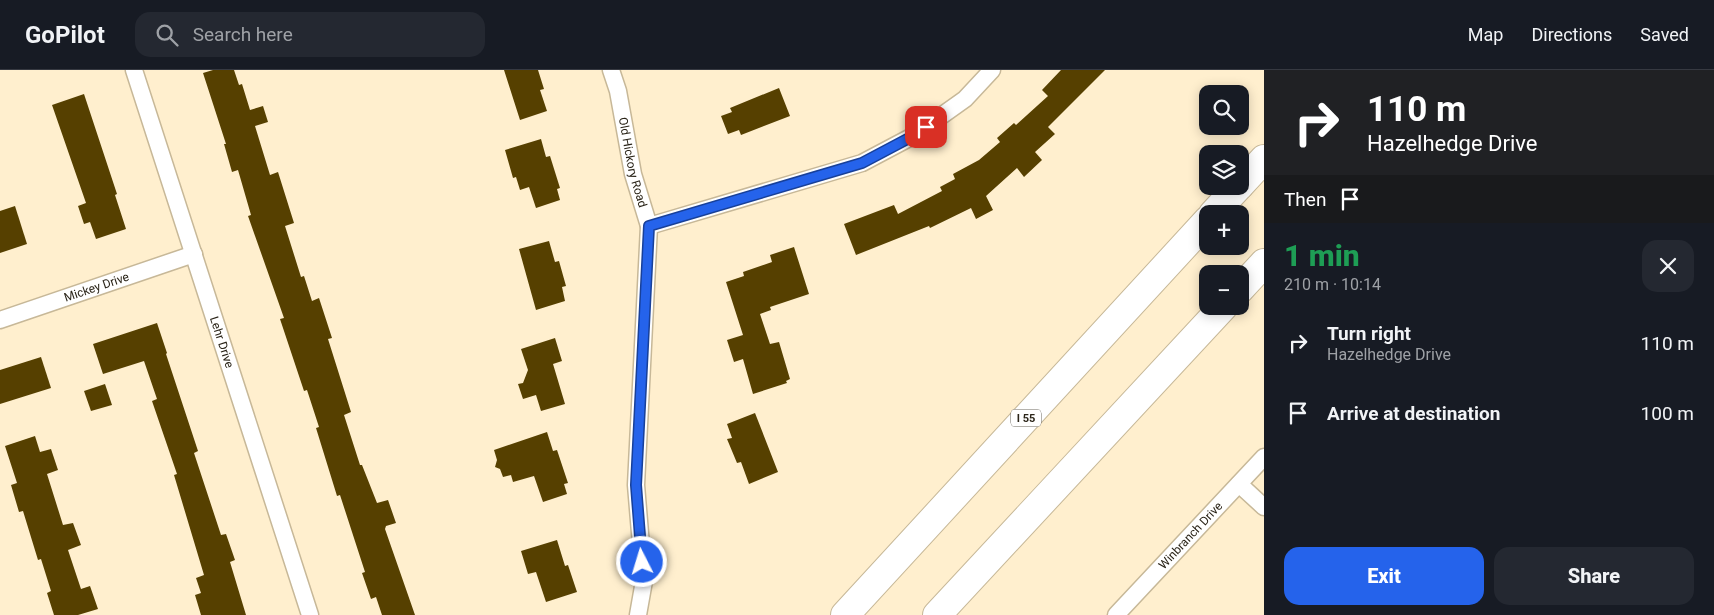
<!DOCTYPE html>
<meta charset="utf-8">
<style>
:root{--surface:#171b24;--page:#242831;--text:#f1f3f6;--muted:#9ea1a6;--line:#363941;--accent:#2563eb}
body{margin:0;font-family:Roboto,sans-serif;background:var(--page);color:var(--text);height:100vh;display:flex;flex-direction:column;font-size:19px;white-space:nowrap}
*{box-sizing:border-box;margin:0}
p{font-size:16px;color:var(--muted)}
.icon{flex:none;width:28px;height:28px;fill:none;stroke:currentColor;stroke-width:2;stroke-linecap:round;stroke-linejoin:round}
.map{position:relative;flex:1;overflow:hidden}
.details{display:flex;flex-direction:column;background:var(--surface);width:450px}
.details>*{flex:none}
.top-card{background:#202124;color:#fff;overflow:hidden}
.buttons{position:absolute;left:1199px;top:15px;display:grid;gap:10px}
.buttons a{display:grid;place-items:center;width:50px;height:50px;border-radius:10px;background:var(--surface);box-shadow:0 2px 12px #0003;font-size:25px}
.pin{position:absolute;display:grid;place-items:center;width:42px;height:42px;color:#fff;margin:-21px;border-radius:10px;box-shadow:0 2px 8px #0006}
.me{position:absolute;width:55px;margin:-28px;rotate:355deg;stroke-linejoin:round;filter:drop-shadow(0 0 4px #0008)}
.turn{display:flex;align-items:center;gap:18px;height:105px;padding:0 20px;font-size:22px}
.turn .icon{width:65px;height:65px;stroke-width:2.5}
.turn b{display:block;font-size:35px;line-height:42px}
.then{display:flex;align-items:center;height:48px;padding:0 20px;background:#0003;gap:10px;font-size:19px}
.round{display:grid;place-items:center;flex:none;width:52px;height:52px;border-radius:15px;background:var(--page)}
.overview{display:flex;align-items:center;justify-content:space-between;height:85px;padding:0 20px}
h1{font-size:30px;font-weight:800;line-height:38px;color:#1e9e55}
.button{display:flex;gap:10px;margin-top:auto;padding:10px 20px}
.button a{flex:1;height:58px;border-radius:15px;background:var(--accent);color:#fff;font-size:20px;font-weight:800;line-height:58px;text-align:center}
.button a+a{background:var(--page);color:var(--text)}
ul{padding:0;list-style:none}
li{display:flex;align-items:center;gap:15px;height:70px;padding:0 20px}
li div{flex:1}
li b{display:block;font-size:19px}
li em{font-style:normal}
header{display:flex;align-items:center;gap:30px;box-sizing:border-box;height:70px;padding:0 25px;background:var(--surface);border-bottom:1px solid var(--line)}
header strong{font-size:24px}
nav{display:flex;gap:28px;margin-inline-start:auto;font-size:18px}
.search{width:350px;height:45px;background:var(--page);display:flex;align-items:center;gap:12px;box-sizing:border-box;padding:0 18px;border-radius:15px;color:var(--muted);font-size:19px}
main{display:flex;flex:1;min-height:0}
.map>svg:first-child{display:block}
.building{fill:#564000}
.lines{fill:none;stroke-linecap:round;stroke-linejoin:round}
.street-casing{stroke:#c7b898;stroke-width:19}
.highway-casing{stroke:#c7b898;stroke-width:30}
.street{stroke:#fff;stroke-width:16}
.highway{stroke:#fff;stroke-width:28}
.route-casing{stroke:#184099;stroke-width:12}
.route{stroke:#2563eb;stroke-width:9}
.labels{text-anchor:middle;stroke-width:5;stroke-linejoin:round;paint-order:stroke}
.shield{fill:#fff;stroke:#6a665d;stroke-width:1}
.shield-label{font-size:11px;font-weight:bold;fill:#2a2418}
.street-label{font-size:12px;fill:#2a2418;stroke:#fff}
</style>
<header>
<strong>GoPilot</strong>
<div class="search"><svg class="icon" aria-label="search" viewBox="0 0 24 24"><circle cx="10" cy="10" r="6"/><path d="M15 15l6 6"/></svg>Search here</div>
<nav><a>Map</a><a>Directions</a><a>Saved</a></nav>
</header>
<main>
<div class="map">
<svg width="1264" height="545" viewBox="0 0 1264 545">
<rect width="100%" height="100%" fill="#ffefce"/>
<g class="building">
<path d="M 213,0 L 234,0 L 239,15 L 242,14 L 250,40 L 263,36 L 268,52 L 255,56 L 270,105 L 278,102 L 294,153 L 285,156 L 301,207 L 304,206 L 312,231 L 319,228 L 332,268 L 328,269 L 351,342 L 344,345 L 360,395 L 362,395 L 377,433 L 388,430 L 396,453 L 386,456 L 385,459 L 415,545 L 382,545 L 376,527 L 371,529 L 362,503 L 365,502 L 340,425 L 337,426 L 316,358 L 319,357 L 307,320 L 304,321 L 280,249 L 284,248 L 248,146 L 251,145 L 238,100 L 232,102 L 224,74 L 226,74 L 203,3 Z"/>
<path d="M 504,0 L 538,0 L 544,19 L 540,20 L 547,41 L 520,50 Z"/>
<path d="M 1061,0 L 1105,0 L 1048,57 L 1055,64 L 1035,82 L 1042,90 L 1024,107 L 1017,98 L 986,126 L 993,140 L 976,149 L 971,138 L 930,158 L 929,156 L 856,185 L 844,154 L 894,135 L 898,144 L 942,121 L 940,117 L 955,109 L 953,104 L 979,90 L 1000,72 L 997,68 L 1014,53 L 1016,55 L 1048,26 L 1042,20 Z"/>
<path d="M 779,18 L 790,46 L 741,65 L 739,60 L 728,64 L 721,46 L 732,42 L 730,38 Z"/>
<path d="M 84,24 L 117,124 L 115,125 L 126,159 L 96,169 L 90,152 L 84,154 L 78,136 L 86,133 L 52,35 Z"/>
<path d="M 541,69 L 546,87 L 550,86 L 560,118 L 557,119 L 560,130 L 536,138 L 529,117 L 520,120 L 516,107 L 513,108 L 505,80 Z"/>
<path d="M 15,136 L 27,174 L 0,183 L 0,141 Z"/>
<path d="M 549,171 L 555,192 L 559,191 L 566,216 L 562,217 L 565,231 L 536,240 L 519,179 Z"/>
<path d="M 794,177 L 809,224 L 770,237 L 771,240 L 760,244 L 770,274 L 779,272 L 790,309 L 786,311 L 787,313 L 753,324 L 743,289 L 734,292 L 727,270 L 743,265 L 726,212 L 744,206 L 743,202 L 772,192 L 770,185 Z"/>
<path d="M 157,253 L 167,283 L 166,284 L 198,381 L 194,383 L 221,465 L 226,464 L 235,490 L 230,492 L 246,545 L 201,545 L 195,525 L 201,523 L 196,508 L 204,505 L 174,405 L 177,404 L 152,331 L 157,329 L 144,291 L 103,304 L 93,274 Z"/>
<path d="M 555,268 L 562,291 L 553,294 L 565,334 L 541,341 L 536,325 L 523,329 L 518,314 L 523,313 L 528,300 L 521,279 Z"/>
<path d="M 41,287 L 51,318 L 0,334 L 0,300 Z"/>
<path d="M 105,314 L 112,335 L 91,341 L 84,321 Z"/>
<path d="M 755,343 L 778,402 L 749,414 L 741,392 L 737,393 L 727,369 L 732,368 L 727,354 Z"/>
<path d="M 547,362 L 553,381 L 557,380 L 568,413 L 564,414 L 567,424 L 543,432 L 534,406 L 513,412 L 511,405 L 503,407 L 500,399 L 495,397 L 497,390 L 494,380 Z"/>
<path d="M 35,366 L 40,382 L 51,379 L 58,400 L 47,404 L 63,455 L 73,453 L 81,475 L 68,480 L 81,519 L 90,516 L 98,539 L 78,545 L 54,545 L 47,523 L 51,521 L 41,489 L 38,490 L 23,441 L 19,442 L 11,415 L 17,413 L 5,376 Z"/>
<path d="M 557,470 L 565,496 L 568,495 L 577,522 L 546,532 L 536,502 L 528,504 L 521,481 Z"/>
</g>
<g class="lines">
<defs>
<g id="street">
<path id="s1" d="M 134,0 L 310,545"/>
<path id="s2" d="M 611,0 L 618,21 L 633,104 L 649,156 L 636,415 L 644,511 L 638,545"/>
<path d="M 649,156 L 862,93 L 913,66 L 965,29 L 992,0"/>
<path id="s3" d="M 0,250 L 194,184"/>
<path d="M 1239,414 L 1264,437"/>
<path id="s4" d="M 1116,545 L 1264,387"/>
</g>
<g id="highway">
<path d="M 1240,115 L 1264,89"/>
<path d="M 1213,144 L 1239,116"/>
<path d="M 1240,219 L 1264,193"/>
<path d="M 845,545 L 1208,150"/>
<path d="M 937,545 L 1224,236"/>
</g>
</defs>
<use href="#street" class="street-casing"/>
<use href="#highway" class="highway-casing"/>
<use href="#street" class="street"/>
<use href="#highway" class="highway"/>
</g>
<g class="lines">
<defs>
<path id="route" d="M 642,492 L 636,415 L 649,156 L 862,93 L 913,66 L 926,57"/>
</defs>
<use href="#route" class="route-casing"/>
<use href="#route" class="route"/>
</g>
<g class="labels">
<rect class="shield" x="1011" y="339.5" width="30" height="17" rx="4"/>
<g class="shield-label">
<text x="1026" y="352">I 55</text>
</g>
<g class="street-label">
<text dy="4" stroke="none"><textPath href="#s2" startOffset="95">Old Hickory Road</textPath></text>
<text dy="4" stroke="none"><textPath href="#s3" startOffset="102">Mickey Drive</textPath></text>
<text dy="4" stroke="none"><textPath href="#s1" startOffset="286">Lehr Drive</textPath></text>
<text dy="4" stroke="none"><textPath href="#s4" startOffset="109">Winbranch Drive</textPath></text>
</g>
</g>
</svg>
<div class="buttons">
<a><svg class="icon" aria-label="search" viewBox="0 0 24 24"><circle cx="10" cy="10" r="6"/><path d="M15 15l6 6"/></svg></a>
<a><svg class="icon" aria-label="layers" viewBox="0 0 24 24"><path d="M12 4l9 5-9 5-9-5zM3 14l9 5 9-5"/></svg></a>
<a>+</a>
<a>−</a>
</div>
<div class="pin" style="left:926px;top:57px;background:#d93025"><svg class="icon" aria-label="arrive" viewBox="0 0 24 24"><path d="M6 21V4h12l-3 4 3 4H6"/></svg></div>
<svg class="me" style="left:642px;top:492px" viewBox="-20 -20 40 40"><circle r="17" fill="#2563eb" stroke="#fff" stroke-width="3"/><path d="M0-11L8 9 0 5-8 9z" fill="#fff"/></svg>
</div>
<section class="details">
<div class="top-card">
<div class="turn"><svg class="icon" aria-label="right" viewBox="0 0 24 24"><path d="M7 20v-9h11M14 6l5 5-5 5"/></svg><div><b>110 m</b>Hazelhedge Drive</div></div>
<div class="then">Then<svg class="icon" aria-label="arrive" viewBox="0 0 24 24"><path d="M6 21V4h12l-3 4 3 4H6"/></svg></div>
</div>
<div class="overview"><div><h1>1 min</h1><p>210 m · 10:14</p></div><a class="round"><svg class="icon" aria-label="close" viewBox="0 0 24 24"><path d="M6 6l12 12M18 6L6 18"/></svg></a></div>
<ul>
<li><svg class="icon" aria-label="right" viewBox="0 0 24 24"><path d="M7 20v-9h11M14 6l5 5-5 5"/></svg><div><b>Turn right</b><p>Hazelhedge Drive</p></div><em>110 m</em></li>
<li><svg class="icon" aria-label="arrive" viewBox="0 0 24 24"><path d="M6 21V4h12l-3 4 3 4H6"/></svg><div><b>Arrive at destination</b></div><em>100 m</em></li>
</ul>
<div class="button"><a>Exit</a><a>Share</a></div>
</section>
</main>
